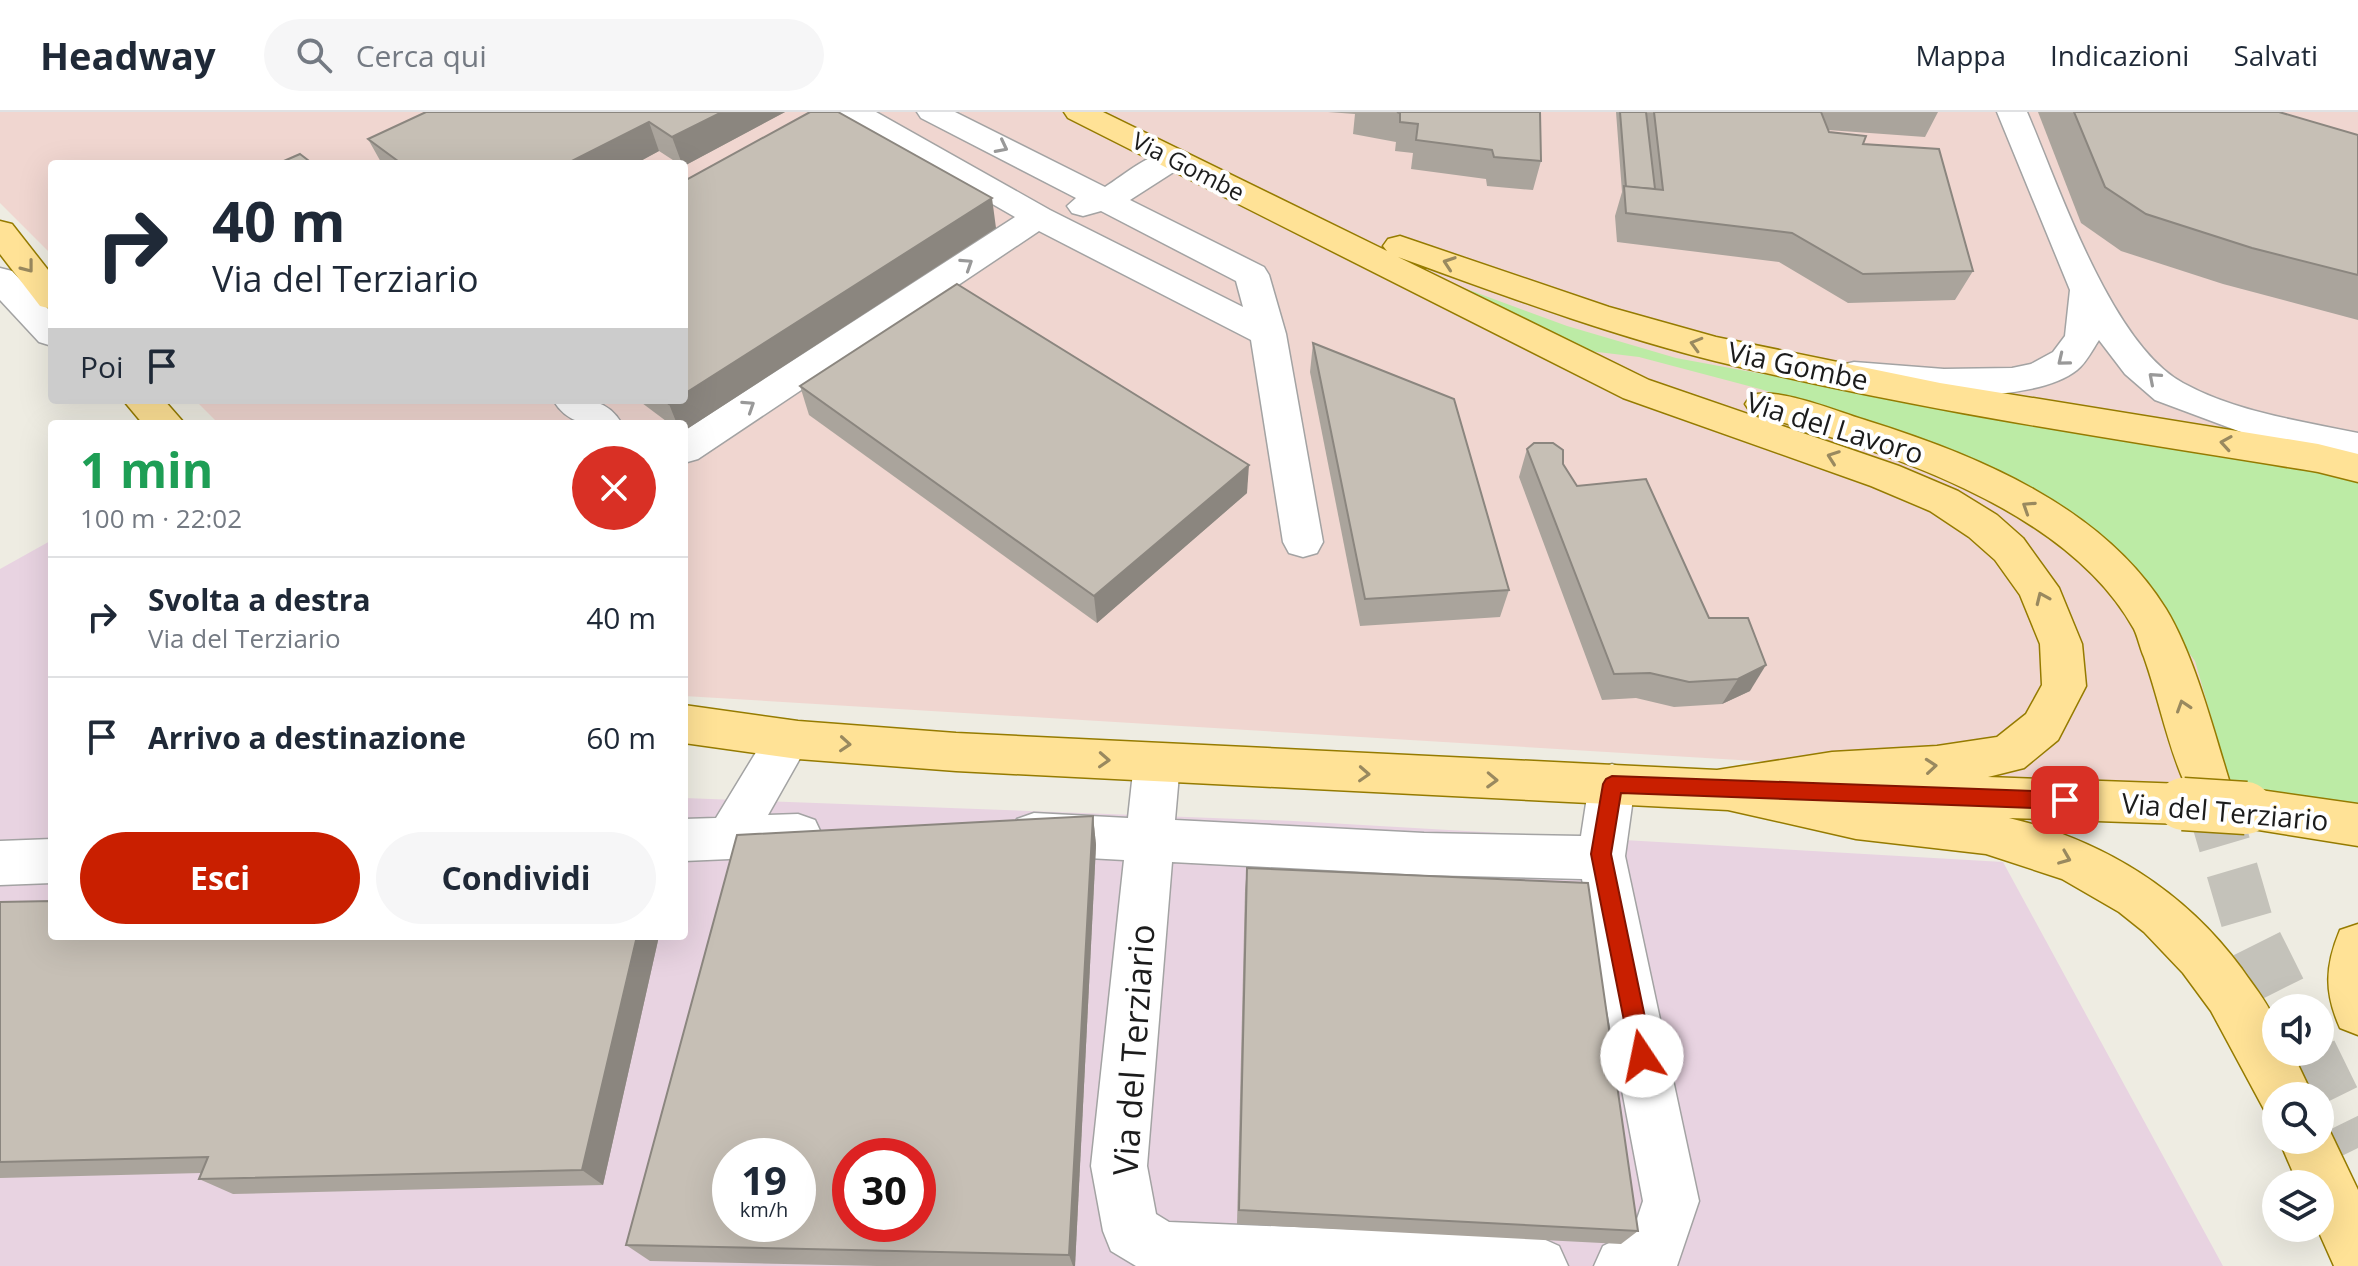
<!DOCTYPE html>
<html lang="it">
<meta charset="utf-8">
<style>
:root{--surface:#fff;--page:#f6f6f7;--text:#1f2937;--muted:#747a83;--line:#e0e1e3;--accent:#c91f00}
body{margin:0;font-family:"Open Sans",sans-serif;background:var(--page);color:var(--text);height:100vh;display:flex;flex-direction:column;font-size:30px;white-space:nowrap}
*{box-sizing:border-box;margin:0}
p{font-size:26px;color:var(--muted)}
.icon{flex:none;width:44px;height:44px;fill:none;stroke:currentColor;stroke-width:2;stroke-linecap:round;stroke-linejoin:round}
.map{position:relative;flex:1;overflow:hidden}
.details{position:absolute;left:48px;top:308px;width:640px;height:520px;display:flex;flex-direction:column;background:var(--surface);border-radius:8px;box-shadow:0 8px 32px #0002}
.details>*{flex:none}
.banner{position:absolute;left:48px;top:48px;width:640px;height:244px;border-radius:8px;box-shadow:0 8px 32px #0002;background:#fff;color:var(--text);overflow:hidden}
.controls{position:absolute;left:2262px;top:882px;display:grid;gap:16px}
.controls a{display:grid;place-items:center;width:72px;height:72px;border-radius:50%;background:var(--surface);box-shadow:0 8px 32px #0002;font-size:40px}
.speed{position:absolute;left:712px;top:1026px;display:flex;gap:16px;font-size:40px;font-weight:700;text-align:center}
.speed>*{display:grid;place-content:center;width:104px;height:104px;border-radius:50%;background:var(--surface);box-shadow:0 8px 32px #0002;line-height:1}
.speed small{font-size:20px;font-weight:400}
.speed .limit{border:12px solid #d22;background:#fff;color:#111}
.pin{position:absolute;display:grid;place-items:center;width:68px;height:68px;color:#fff;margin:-34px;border-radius:16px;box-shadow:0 4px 12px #0006}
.me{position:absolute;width:88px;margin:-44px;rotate:349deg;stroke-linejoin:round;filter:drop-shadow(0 0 6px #0008)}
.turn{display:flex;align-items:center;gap:28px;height:168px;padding:0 32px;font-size:36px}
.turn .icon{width:104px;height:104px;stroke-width:2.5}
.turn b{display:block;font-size:56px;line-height:68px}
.then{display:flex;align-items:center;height:76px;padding:0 32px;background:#0003;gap:16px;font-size:30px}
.round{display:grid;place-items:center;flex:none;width:84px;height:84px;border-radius:42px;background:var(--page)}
.overview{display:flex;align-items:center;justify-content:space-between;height:136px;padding:0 32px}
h1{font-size:48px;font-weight:700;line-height:60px;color:#1e9e55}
.primary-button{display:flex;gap:16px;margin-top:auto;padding:16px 32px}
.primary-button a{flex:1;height:92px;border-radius:48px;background:var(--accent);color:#fff;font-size:32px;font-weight:700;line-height:92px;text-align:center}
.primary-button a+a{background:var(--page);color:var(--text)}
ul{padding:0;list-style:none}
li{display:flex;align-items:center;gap:24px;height:120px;padding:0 32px;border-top:2px solid var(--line)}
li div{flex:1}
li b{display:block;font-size:30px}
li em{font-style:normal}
header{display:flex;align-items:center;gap:48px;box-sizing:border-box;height:112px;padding:0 40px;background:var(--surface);border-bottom:2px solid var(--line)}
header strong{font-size:38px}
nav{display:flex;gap:44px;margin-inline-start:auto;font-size:28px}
.search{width:560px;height:72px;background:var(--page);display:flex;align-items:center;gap:20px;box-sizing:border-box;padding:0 28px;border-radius:44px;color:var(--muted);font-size:30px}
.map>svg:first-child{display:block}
.commercial{fill:#f0d6d0}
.industrial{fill:#e8d3e1;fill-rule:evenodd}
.grass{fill:#bceba5}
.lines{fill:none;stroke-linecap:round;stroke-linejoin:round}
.major-tunnel-far1{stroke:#c4c2ba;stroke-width:42;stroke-dasharray:42 21;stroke-linecap:butt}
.major-tunnel{stroke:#c4c2ba;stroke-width:52;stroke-dasharray:52 26;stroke-linecap:butt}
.minor-casing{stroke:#a3a3a3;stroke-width:3}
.major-casing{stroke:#957b00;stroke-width:3}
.minor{fill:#fff;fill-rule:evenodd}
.major{fill:#ffe296;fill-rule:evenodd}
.major-bridge-casing{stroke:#957b00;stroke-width:55;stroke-linecap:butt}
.major-bridge{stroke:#ffe296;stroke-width:52}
.wall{fill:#aaa49c}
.shaded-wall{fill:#8b867f}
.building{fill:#c6bfb5;stroke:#8b867f;stroke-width:2;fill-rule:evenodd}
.oneway{stroke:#999}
.oneway2{stroke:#99895f}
.route{fill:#c91f00;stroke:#831400;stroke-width:2}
.labels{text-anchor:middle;stroke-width:8;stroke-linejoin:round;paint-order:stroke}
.far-street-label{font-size:24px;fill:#1c1c1c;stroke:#fff}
.street-label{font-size:28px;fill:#1c1c1c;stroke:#fff}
.near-street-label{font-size:34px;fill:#1c1c1c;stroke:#fff}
</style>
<header>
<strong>Headway</strong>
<div class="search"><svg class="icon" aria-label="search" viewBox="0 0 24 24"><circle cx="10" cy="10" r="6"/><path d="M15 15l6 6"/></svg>Cerca qui</div>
<nav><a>Mappa</a><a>Indicazioni</a><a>Salvati</a></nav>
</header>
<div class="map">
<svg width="2358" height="1154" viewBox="0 0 2358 1154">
<rect width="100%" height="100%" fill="#eeece2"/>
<path class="commercial" d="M 0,0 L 2358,0 L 2358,704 L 1988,663 L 684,584 L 684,312 L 219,312 L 195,288 L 684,288 L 684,52 L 52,52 L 52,143 L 0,91 Z"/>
<path class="industrial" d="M 52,428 L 52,824 L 684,824 L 684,686 L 1294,709 L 2003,750 L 2223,1154 L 0,1154 L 0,457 ZM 730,1044 L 798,1044 L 798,1112 L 730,1112 ZM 850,1044 L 918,1044 L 918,1112 L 850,1112 Z"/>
<path class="grass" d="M 1434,165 L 1567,214 L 1676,246 L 2034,312 L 2156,328 L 2358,367 L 2358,694 L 2312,689 L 2230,670 L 2195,549 L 2119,446 L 2001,361 L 1886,315 L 1760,277 L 1639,245 L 1573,237 Z"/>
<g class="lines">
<path class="major-tunnel-far1" d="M 2206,668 L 2211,685"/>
<g class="major-tunnel">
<path d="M 2210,683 L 2249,816 L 2289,896"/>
<path d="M 2311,940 L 2358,1036"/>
</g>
<defs>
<g id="minor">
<path d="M 839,0 L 876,0 L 1050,98 L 1243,195 L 1236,169 L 1101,99 L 1083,104 L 1072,101 L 1067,94 L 1076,86 L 921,6 L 917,0 L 955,0 L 1105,75 C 1127,61 1156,34 1183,40 L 1188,47 L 1183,54 L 1130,88 L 1264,155 L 1269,163 L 1286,222 L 1323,430 L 1317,441 L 1303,445 L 1289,441 L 1283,430 L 1251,228 L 1039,119 L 698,347 L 684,351 L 684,319 L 1015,105 L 843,6 Z"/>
<path d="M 1997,0 L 2027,0 C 2059,74 2111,232 2183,271 C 2236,300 2300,309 2358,321 L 2358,349 L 2249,323 L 2155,288 L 2125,262 L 2099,228 C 2093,237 2086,251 2077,258 C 2032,294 1894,286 1841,271 L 1836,262 L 1841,253 L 1854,250 L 1944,257 L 2012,256 L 2031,252 L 2053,240 L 2065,224 L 2070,178 Z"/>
<path d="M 0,156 L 12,159 L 52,201 L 52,234 L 39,230 L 0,188 Z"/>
<path d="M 553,288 C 582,288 606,284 622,312 C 593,312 570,316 553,288 Z"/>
<path d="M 788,608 L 804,614 L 811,627 L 768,703 L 798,702 L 815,708 L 822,723 L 815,738 L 798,744 L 684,749 L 684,707 L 716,706 L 772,614 Z"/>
<path d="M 1157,632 L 1173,637 L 1180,651 L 1175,708 L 1424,721 L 1581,724 L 1589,672 L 1596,658 L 1612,652 L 1628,658 L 1635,672 L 1625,744 L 1699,1089 L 1677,1154 L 1594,1154 L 1603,1134 L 1633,1119 L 1643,1089 L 1582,767 L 1424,763 L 1172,750 L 1147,1054 L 1156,1102 L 1169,1110 L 1539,1125 L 1559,1134 L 1568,1154 L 1136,1154 L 1111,1139 L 1103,1119 L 1091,1054 L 1124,748 L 1034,743 L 1017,737 L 1010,722 L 1017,707 L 1034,701 L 1128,706 L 1134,651 L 1141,637 Z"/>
<path d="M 52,727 L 52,771 L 0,773 L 0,729 Z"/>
</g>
<g id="major">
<path d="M 1064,0 L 1103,0 L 1387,139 L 1383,134 L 1388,127 L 1400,124 L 1609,195 L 1716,225 L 1940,271 L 2318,332 L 2358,342 L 2358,370 L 2318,360 C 2117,327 1914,298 1715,249 C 1607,222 1503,183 1398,145 L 1649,268 L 1899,354 L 1958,379 L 1997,403 L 2023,426 L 2059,476 L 2082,532 L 2086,574 L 2058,628 L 2024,656 L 1988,665 L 2185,672 C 2167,632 2159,587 2144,545 C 2140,536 2138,525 2134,517 C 2065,393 1878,338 1751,301 L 1745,292 L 1751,283 C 1780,275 1838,300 1868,309 C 1977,343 2103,395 2166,497 C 2194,543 2213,616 2229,668 L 2222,682 L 2204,687 L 2206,692 L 2200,706 L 2183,712 L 2009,706 C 2103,728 2185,779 2242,857 C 2253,873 2268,891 2275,909 C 2278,918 2276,931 2276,940 L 2292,940 L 2313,984 L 2276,984 L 2276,1007 L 2267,1003 L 2211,899 L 2183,861 L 2144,820 L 2119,800 L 2062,767 L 1986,742 L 1856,727 L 1728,698 L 956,659 L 798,647 L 684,631 L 684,593 L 798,609 L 956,621 L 1717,658 L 1832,640 L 1937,634 L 1997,625 L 2026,602 L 2042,573 L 2040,532 L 2020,483 L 1995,448 L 1969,425 L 1930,399 L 1871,374 L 1623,286 L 1068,6 ZM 1858,678 L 1859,686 L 1827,680 Z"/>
<path d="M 0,109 L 12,112 L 52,163 L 52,197 L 40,194 L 0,142 Z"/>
<path d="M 123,288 L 164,288 L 185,312 L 143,312 Z"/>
<path d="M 2246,676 L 2358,692 L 2358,734 L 2246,716 L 2229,710 L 2223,696 L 2229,682 Z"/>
<path d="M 2358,812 L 2358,923 L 2340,916 C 2324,880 2325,854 2340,818 Z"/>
<path d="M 2320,1006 L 2325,1009 L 2358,1078 L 2358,1154 L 2334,1154 L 2317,1116 L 2320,1116 L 2320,1072 L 2298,1072 L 2279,1028 L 2320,1028 Z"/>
</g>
</defs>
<use href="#minor" class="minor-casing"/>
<use href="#major" class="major-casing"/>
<use href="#minor" class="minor"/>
<use href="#major" class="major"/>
<defs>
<path id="major-bridge" d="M 2183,692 L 2246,696"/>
</defs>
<use href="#major-bridge" class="major-bridge-casing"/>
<use href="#major-bridge" class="major-bridge"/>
</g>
<g class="wall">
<path d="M 426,0 L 785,0 L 684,54 L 684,52 L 679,52 L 659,39 L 635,52 L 382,52 L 368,27 Z"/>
<path d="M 1328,0 L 1540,0 L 1541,49 L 1533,78 L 1487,74 L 1486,67 L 1411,57 L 1413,41 L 1395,39 L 1396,30 L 1353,22 L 1355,2 Z"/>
<path d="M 1616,0 L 1938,0 L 1925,25 L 1828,18 L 1829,20 L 1863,32 L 1973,159 L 1955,188 L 1848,191 L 1779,150 L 1617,130 L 1615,104 L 1622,80 Z"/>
<path d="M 2038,0 L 2279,0 L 2358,23 L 2358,208 L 2223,172 L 2121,139 L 2081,111 Z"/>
<path d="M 996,116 L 684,312 L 670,312 L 638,288 L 684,288 Z"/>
<path d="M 1313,231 L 1509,478 L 1500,505 L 1360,514 L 1310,260 Z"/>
<path d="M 800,274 L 1247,381 L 1097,511 L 809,303 Z"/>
<path d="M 1527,337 L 1563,352 L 1577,374 L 1709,506 L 1750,579 L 1722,592 L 1674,595 L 1636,586 L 1602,588 L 1519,365 Z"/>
<path d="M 1093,704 L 1096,733 L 1075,1154 L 877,1154 L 650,1149 L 626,1133 Z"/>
<path d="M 1247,756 L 1638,1119 L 1621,1132 L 1237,1112 L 1245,778 Z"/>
<path d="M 0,790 L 659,824 L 603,1073 L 233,1082 L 199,1067 L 201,1061 L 0,1066 Z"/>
</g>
<g class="shaded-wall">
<path d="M 722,0 L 785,0 L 684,54 L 684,52 L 682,52 L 672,25 Z"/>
<path d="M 649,10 L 659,39 L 635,52 L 566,52 Z"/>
<path d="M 992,86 L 996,116 L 684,319 L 684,312 L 677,312 L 669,292 L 675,288 L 684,288 L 684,282 Z"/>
<path d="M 1249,353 L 1247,381 L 1097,511 L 1094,484 Z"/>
<path d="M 1766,553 L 1750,579 L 1722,592 L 1738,567 Z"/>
<path d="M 1093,704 L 1096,733 L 1075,1154 L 1073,1154 L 1069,1143 Z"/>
<path d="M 637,824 L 659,824 L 603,1073 L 582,1058 Z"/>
</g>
<g class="building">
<path d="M 426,0 L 722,0 L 672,25 L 649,10 L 566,52 L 402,52 L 368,27 Z"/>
<path d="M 810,0 L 838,0 L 992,86 L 684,282 L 684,69 Z"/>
<path d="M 1397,0 L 1540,0 L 1541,49 L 1494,45 L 1492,38 L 1416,28 L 1418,12 L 1400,10 L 1400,1 Z"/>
<path d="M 1620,0 L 1646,0 L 1655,77 L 1626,75 Z"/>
<path d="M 1654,0 L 1821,0 L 1829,20 L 1866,24 L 1863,32 L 1939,37 L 1973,159 L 1863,162 L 1792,121 L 1626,101 L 1624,74 L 1663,78 Z"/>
<path d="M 2074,0 L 2279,0 L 2358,23 L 2358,163 L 2252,136 L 2146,102 L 2105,75 Z"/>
<path d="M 300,42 L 313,52 L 277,52 Z"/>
<path d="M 957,172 L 1249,353 L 1094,484 L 800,274 Z"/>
<path d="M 1313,231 L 1454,287 L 1509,478 L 1365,487 Z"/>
<path d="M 663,288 L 675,288 L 669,292 Z"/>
<path d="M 1534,331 L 1553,331 L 1563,338 L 1563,352 L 1577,374 L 1646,367 L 1709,506 L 1748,506 L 1766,553 L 1738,567 L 1689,570 L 1650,561 L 1614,562 L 1527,337 Z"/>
<path d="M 1093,704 L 1069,1143 L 626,1133 L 737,723 ZM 730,1044 L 798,1044 L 798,1112 L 730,1112 ZM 850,1044 L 918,1044 L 918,1112 L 850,1112 Z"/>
<path d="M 1247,756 L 1588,771 L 1638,1119 L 1239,1098 Z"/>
<path d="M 52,789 L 52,824 L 637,824 L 582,1058 L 199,1067 L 208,1045 L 0,1050 L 0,790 Z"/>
</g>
<defs><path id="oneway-chevron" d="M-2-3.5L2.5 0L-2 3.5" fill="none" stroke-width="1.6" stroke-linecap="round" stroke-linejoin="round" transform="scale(2)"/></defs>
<g class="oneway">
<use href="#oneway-chevron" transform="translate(1002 35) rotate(27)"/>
<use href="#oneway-chevron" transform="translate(967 152) rotate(-33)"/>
<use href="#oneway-chevron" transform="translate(2063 248) rotate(141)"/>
<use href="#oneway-chevron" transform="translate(2154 266) rotate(-139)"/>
<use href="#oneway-chevron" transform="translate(749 294) rotate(-33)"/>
</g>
<g class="oneway2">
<use href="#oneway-chevron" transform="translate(1449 151) rotate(-161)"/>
<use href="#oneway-chevron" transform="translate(28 155) rotate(52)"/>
<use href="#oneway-chevron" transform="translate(1696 232) rotate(-164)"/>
<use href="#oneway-chevron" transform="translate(2226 331) rotate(-171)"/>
<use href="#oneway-chevron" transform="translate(1833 345) rotate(-160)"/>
<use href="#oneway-chevron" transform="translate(2028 395) rotate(-147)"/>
<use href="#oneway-chevron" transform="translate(2042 486) rotate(-114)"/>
<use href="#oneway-chevron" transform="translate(2183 594) rotate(-108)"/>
<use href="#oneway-chevron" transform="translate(845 632) rotate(4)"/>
<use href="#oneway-chevron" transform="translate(1104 648) rotate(3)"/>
<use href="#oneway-chevron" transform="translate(1931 654) rotate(-5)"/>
<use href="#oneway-chevron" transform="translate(1364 662) rotate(3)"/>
<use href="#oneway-chevron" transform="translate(1492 668) rotate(2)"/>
<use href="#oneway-chevron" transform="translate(2065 746) rotate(22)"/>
</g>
<path class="route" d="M 1612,664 L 2065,680 L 2071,682 L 2074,688 L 2071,694 L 2065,697 L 1621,681 L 1611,742 L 1653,944 L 1650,952 L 1642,955 L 1634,952 L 1631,944 L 1591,742 L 1603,672 L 1606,667 Z"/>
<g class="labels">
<g class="far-street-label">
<text transform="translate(1188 55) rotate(27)" y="8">Via Gombe</text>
</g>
<g class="street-label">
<text transform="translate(1798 254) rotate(12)" y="10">Via Gombe</text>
<text transform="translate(1835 316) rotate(17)" y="10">Via del Lavoro</text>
<text transform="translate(2225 700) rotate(5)" y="10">Via del Terziario</text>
</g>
<g class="near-street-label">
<text transform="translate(1134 938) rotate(-86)" y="12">Via del Terziario</text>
</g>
</g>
</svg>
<div class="controls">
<a><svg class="icon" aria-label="sound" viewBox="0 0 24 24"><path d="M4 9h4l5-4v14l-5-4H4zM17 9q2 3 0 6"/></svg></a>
<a><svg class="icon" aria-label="search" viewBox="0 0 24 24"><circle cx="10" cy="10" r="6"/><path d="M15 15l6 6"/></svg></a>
<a><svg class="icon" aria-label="layers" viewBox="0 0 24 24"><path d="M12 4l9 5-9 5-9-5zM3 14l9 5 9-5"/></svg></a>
</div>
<div class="speed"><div>19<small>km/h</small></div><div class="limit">30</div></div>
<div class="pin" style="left:2065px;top:688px;background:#d93025"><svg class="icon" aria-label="arrive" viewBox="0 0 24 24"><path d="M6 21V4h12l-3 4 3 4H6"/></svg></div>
<svg class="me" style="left:1642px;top:944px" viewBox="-20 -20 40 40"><circle r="19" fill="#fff"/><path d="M0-13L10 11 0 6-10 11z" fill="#c91f00"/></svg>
<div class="banner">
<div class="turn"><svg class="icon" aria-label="right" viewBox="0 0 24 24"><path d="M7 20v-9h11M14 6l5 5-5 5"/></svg><div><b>40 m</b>Via del Terziario</div></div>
<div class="then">Poi<svg class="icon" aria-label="arrive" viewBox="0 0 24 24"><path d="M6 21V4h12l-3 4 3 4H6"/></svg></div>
</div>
<section class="details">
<div class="overview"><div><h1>1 min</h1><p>100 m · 22:02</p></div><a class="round" style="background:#d93025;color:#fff"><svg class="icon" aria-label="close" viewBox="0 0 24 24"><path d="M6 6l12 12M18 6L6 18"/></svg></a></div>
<ul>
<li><svg class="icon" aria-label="right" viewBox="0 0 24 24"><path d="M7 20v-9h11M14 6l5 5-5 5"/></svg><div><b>Svolta a destra</b><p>Via del Terziario</p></div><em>40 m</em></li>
<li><svg class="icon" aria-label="arrive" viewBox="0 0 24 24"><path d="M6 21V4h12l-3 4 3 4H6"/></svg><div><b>Arrivo a destinazione</b></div><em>60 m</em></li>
</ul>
<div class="primary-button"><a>Esci</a><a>Condividi</a></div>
</section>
</div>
